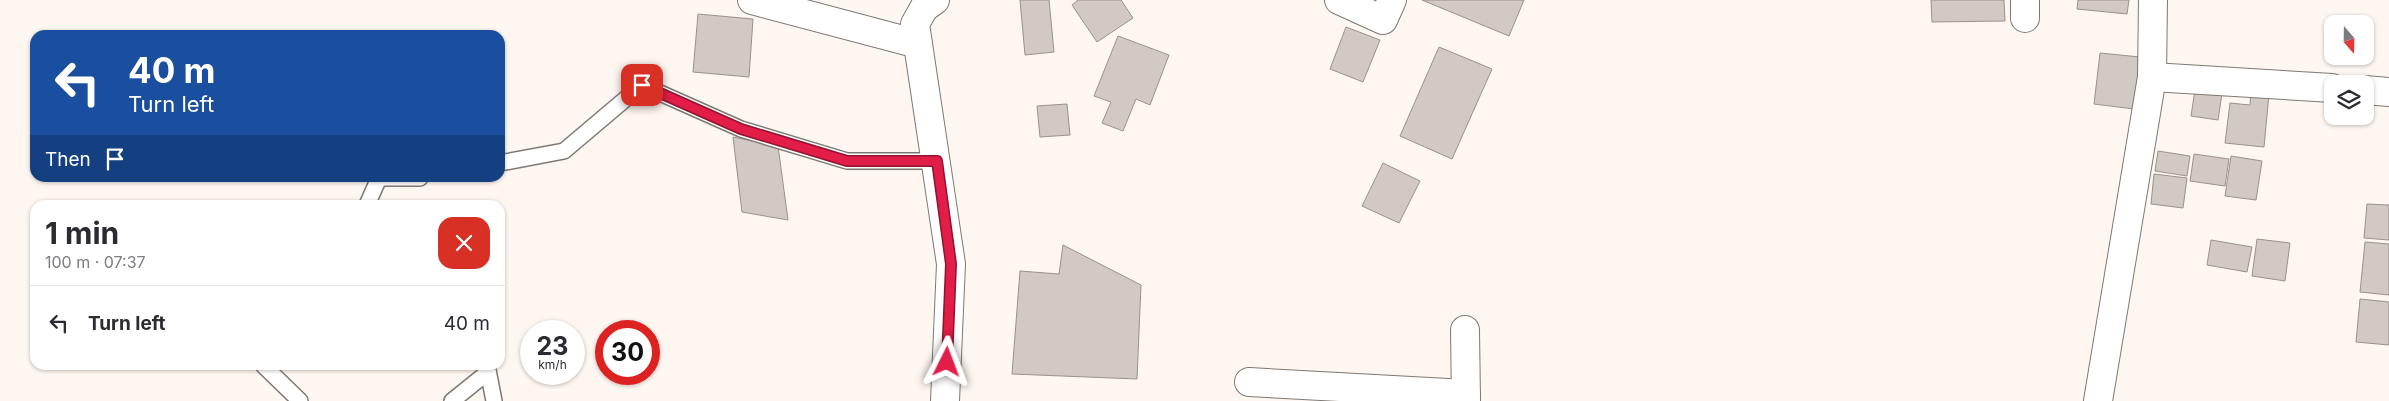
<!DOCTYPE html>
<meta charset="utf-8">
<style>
:root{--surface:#fff;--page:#f2f2f3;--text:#2b2b33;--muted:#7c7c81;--line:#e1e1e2}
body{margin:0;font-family:Inter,sans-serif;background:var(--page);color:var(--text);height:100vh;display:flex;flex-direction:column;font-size:19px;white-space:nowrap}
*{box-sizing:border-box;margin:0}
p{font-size:16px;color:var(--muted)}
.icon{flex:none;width:28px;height:28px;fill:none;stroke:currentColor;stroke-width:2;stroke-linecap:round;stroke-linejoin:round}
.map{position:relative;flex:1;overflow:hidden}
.details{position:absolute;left:30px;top:200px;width:475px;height:170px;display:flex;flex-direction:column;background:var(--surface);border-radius:15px;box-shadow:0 1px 4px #0004}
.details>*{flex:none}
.banner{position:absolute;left:30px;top:30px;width:475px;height:152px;border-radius:15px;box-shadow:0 1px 4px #0004;background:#1a4fa0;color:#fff;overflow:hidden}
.needle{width:32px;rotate:160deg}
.controls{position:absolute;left:2324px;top:15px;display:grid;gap:10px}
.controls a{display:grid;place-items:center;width:50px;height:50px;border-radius:10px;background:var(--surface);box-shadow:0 1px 4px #0004;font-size:25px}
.speed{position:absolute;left:520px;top:320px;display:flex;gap:10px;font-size:25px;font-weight:700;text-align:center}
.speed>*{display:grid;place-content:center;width:65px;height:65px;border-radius:50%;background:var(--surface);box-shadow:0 1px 4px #0004;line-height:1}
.speed small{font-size:12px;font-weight:400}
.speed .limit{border:8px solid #d22;background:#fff;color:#111}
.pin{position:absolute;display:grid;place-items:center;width:42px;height:42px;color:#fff;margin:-21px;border-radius:10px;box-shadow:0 2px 8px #0006}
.me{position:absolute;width:55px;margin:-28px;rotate:3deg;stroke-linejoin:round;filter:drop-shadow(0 0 4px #0008)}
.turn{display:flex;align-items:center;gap:18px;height:105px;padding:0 15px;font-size:22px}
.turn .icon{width:65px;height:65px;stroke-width:2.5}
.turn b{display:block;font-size:35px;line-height:42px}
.then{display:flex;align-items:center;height:48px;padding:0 15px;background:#0003;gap:10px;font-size:19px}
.round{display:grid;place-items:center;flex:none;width:52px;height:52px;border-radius:15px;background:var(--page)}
.head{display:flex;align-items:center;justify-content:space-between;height:85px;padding:0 15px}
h1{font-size:30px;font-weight:700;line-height:38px}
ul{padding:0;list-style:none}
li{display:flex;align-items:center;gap:15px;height:75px;padding:0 15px;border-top:1px solid var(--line)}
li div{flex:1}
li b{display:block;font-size:19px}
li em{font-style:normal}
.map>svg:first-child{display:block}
.building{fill:#d1c9c3;stroke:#99918c}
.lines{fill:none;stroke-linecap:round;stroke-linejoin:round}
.lane-casing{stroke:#7f7872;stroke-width:18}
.street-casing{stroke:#7f7872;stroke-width:30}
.lane{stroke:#fff;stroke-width:15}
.street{stroke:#fff;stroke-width:28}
.route-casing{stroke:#92132f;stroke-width:12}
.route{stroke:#e11d48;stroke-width:9}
</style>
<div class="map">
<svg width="2389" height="401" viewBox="0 0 2389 401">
<rect width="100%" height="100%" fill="#fef6f0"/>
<g class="building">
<path d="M 1020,0 L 1049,0 L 1054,52 L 1025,55 Z"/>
<path d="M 1078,0 L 1121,0 L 1133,18 L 1097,42 L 1072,5 Z"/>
<path d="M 1422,0 L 1524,0 L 1509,36 Z"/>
<path d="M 1931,0 L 2004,0 L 2005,21 L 1932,22 Z"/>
<path d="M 2078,0 L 2129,0 L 2127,14 L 2077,9 Z"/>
<path d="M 698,14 L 753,19 L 749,77 L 693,72 Z"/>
<path d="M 1346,27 L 1380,40 L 1363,82 L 1330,69 Z"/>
<path d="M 1118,36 L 1169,55 L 1150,105 L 1136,99 L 1123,131 L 1102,123 L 1111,102 L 1094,96 Z"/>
<path d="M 1439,47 L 1492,69 L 1452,159 L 1400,136 Z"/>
<path d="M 2100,53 L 2140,57 L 2134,109 L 2094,104 Z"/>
<path d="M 2196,83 L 2223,87 L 2218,120 L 2191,116 Z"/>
<path d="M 2251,92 L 2269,94 L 2264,147 L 2225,143 L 2230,103 L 2250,105 Z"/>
<path d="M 1067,104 L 1070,135 L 1040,137 L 1037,106 Z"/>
<path d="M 733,137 L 778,146 L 788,220 L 742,212 Z"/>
<path d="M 2158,151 L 2190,156 L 2187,176 L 2155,171 Z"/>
<path d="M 2194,154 L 2229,159 L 2225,186 L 2190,181 Z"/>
<path d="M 2231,156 L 2262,161 L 2256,200 L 2225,196 Z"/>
<path d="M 1383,163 L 1420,181 L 1399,223 L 1362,206 Z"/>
<path d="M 2154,174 L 2187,178 L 2183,208 L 2151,204 Z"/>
<path d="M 2367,204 L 2389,205 L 2389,240 L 2364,238 Z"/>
<path d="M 2257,239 L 2290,243 L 2285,281 L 2252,276 Z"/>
<path d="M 2211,240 L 2252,247 L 2247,272 L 2207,265 Z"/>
<path d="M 2365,242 L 2389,244 L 2389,295 L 2360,292 Z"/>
<path d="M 1063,245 L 1141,285 L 1137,379 L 1012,374 L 1020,271 L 1059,274 Z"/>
<path d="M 2360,299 L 2389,302 L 2389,345 L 2356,342 Z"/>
</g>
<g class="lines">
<defs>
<g id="lane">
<path d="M 500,163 L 564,151 L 642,85 L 741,129 L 847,161 L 937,161"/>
<path d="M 367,205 L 379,178 L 420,178"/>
<path d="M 263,365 L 300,401"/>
<path d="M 487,365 L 494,401"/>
<path d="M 452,401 L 488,372"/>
</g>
<g id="street">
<path d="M 752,0 L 918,44"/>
<path d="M 935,0 L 924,8 L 915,24 L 951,264 L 945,401"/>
<path d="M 1339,0 L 1383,20 L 1392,0"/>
<path d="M 2025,0 L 2025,18"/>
<path d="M 2152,77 L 2332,88"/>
<path d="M 2365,90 L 2389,92"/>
<path d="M 1465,330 L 1466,401"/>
<path d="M 1249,382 L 1466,394"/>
<path d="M 2098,401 L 2152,77 L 2153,0"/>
</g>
</defs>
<use href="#lane" class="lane-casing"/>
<use href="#street" class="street-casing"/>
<use href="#lane" class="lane"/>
<use href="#street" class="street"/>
</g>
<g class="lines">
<defs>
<path id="route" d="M 642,85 L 741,129 L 847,161 L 937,161 L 951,264 L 947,362"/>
</defs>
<use href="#route" class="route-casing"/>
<use href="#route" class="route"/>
</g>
</svg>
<div class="controls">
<a><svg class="needle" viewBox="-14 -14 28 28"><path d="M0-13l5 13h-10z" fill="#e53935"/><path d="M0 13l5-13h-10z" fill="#7c7c81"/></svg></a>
<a><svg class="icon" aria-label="layers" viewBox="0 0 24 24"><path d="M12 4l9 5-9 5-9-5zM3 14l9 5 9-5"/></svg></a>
</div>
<div class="speed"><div>23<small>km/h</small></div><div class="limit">30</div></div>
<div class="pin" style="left:642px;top:85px;background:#d93025"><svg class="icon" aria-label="arrive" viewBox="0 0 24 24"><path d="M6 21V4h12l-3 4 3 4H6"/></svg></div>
<svg class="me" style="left:947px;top:362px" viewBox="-20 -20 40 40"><path d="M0-17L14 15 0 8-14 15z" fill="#e11d48" stroke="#fff" stroke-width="4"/></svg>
<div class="banner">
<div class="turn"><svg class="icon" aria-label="left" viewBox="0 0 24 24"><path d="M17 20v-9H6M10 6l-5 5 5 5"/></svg><div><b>40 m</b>Turn left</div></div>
<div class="then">Then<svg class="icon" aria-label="arrive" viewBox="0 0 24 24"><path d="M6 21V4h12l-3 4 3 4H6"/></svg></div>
</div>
<section class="details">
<div class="head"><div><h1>1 min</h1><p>100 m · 07:37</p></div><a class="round" style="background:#d93025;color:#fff"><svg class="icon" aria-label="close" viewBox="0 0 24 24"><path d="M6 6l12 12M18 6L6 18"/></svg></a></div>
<ul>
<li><svg class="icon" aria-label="left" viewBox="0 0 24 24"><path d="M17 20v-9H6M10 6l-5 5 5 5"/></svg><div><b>Turn left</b></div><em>40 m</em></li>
</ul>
</section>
</div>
